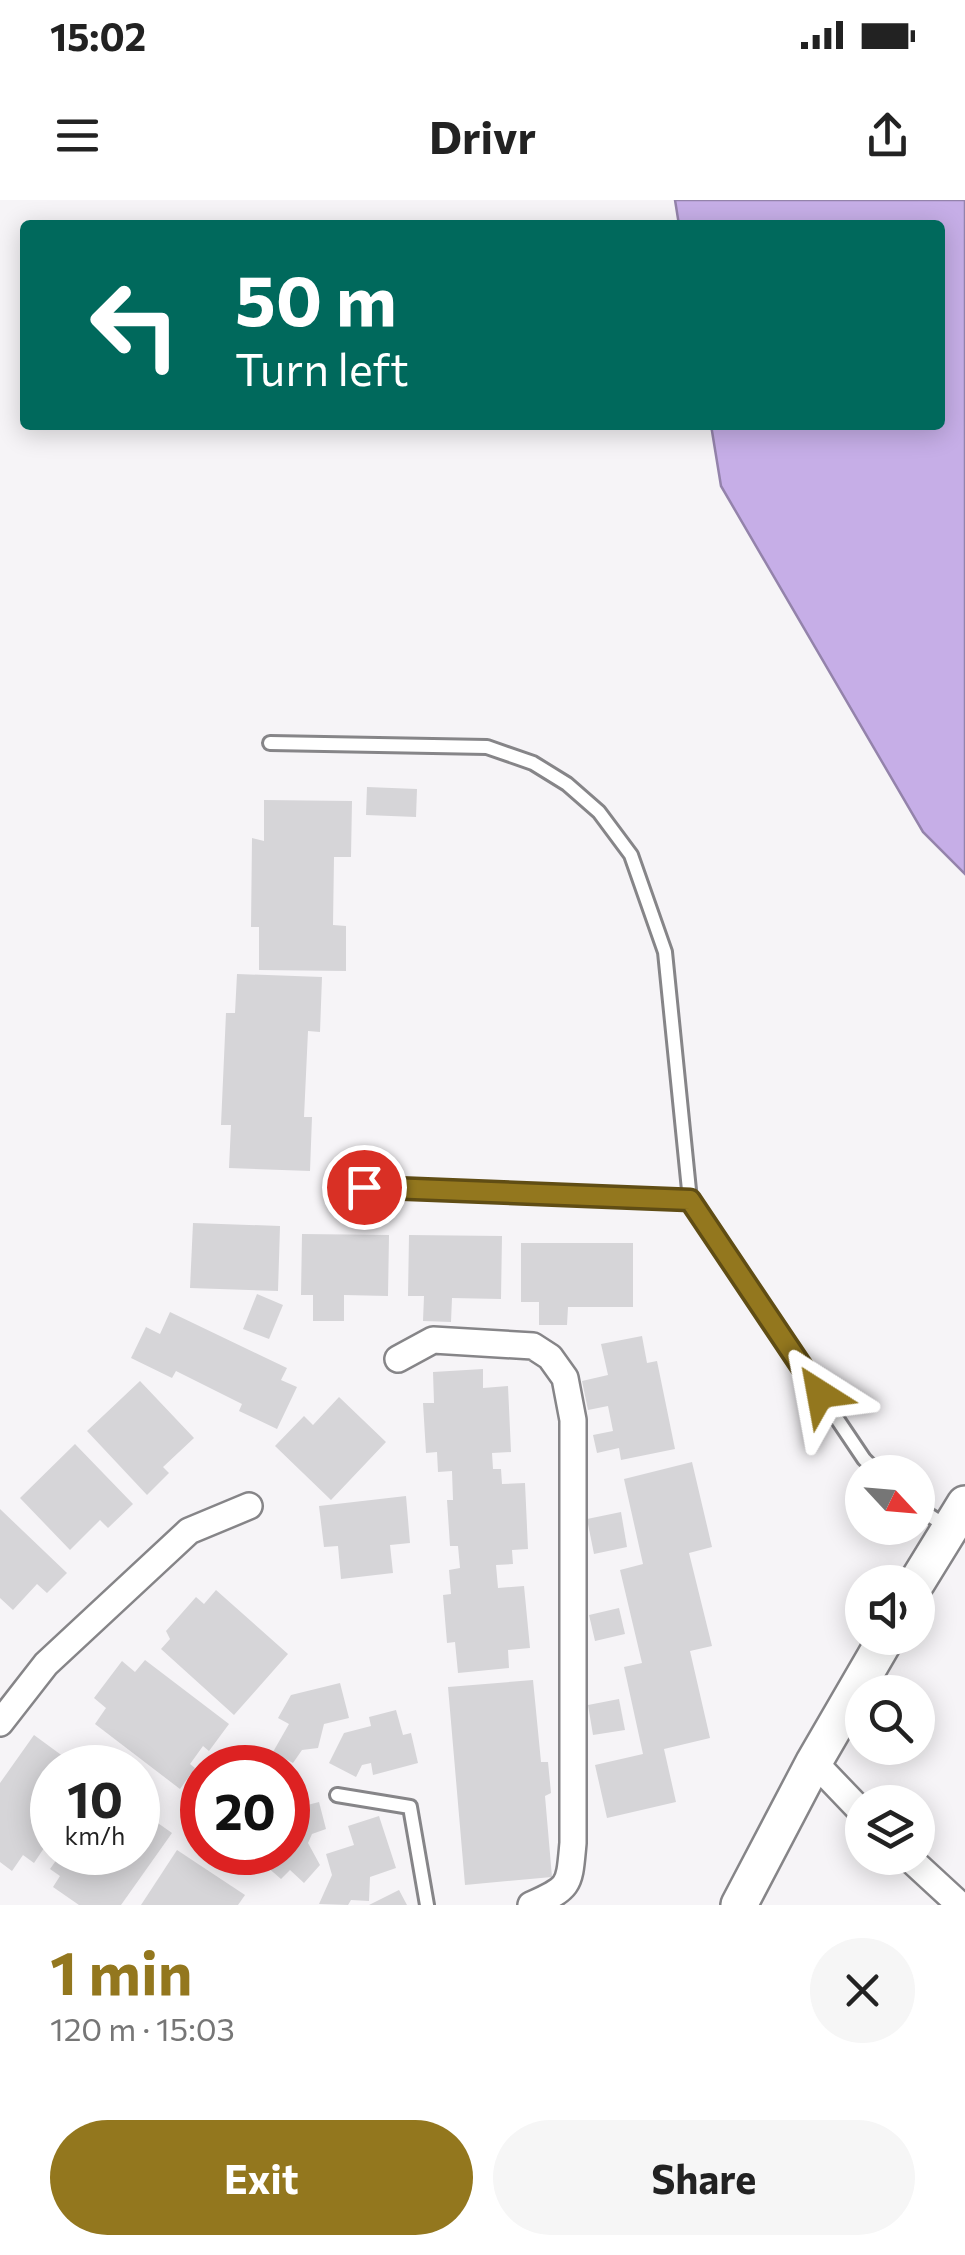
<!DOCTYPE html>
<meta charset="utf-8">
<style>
:root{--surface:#fff;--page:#f6f6f6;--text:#222;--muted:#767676;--accent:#93771e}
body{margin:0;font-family:Commissioner,sans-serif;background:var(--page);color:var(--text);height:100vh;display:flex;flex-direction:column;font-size:38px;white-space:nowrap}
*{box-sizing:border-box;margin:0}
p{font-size:32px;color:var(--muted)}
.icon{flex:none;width:55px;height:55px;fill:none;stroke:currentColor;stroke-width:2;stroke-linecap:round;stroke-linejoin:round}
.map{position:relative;height:1705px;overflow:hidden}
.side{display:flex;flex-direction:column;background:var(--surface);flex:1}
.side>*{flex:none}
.guide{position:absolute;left:20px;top:20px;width:925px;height:210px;border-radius:10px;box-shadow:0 5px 25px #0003;background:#00695c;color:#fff;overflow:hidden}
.needle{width:65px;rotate:116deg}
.fabs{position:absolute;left:845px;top:1255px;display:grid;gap:20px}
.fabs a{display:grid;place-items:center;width:90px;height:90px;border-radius:50%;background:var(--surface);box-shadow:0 5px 25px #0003;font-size:50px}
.speed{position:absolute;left:30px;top:1545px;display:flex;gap:20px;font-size:50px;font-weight:700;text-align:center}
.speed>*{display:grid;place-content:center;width:130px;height:130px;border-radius:50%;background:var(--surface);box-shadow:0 5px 25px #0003;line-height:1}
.speed small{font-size:25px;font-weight:400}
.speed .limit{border:15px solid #d22;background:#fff;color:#111}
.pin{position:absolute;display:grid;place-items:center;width:85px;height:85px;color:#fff;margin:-42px;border:5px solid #fff;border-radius:50%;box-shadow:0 2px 10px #0007}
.me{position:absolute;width:110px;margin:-55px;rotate:326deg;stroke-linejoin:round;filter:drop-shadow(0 0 8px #0008)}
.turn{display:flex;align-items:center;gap:35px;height:210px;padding:0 50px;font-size:45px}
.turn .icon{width:130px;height:130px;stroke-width:2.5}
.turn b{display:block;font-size:70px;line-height:85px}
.round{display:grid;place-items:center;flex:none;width:105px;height:105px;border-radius:52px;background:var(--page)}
.overview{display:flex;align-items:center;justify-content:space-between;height:170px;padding:0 50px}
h1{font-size:60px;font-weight:700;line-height:75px;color:var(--accent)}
.cta{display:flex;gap:20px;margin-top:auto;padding:20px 50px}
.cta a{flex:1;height:115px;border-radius:60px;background:var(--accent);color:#fff;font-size:40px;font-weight:700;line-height:115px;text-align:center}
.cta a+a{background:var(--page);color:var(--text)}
.status{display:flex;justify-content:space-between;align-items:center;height:70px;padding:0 50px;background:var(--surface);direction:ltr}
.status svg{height:28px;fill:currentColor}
header{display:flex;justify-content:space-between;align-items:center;height:130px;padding:0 50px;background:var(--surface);font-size:45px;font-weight:700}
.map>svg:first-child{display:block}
.water{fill:#c6aee7;stroke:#9483ab;stroke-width:2.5}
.building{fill:#d6d5d8}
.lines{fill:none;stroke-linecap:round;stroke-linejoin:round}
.lane-casing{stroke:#868588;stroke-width:18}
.street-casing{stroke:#868588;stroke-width:30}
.secondary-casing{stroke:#868588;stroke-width:40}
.lane{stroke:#fff;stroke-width:12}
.street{stroke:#fff;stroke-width:25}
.secondary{stroke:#fff;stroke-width:35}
.route-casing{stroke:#604d14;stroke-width:25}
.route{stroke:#93771e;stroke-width:18}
</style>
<div class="status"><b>15:02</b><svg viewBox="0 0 49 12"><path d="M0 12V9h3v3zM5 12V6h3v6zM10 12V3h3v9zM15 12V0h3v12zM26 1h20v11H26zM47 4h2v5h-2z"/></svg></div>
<header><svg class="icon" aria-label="menu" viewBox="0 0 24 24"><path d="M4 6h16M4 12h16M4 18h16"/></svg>Drivr<svg class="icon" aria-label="share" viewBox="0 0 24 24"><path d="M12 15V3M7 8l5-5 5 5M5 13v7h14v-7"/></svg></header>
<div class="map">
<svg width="965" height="1705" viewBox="0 0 965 1705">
<rect width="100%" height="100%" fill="#f6f4f7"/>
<path class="water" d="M 675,0 L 965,0 L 965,674 L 923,632 L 721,286 L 711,225 L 940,225 L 940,25 L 679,25 Z"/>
<g class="building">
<path d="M 367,587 L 417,589 L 416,617 L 366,615 Z"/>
<path d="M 264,600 L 352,601 L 351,657 L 334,657 L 333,725 L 346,726 L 346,771 L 259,770 L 259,727 L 251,727 L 252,638 L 264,641 Z"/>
<path d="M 237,774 L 322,777 L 320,832 L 308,831 L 304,917 L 312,917 L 310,971 L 229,968 L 231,925 L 221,925 L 226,813 L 235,813 Z"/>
<path d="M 193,1023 L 280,1026 L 278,1091 L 190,1088 Z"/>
<path d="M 302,1034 L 389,1035 L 388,1096 L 344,1095 L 344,1121 L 313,1121 L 313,1095 L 301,1095 Z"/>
<path d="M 409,1035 L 502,1036 L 501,1099 L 452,1098 L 451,1122 L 423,1121 L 424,1096 L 408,1096 Z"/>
<path d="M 521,1043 L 633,1043 L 633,1107 L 568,1107 L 567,1125 L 539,1125 L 539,1102 L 521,1102 Z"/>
<path d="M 257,1094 L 283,1105 L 269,1139 L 243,1129 Z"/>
<path d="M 170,1112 L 287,1168 L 281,1180 L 297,1187 L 277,1229 L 239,1211 L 242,1204 L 176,1171 L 172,1178 L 131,1158 L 146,1127 L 160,1134 Z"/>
<path d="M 642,1136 L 647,1163 L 657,1161 L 675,1249 L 621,1260 L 619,1248 L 597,1253 L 593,1235 L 613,1231 L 608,1206 L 588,1210 L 582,1181 L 608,1175 L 601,1144 Z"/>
<path d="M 483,1169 L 483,1188 L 508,1186 L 511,1252 L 492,1253 L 493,1269 L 501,1269 L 502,1284 L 525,1283 L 528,1349 L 512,1350 L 513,1364 L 496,1365 L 498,1388 L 524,1386 L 530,1448 L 508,1450 L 509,1468 L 458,1473 L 455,1442 L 447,1443 L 443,1395 L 451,1394 L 449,1370 L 460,1368 L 458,1346 L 450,1346 L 447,1300 L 453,1300 L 452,1271 L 438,1272 L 437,1252 L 426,1253 L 423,1203 L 434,1203 L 433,1172 Z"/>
<path d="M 140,1181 L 194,1238 L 163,1267 L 169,1273 L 147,1295 L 87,1231 Z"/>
<path d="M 339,1197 L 386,1242 L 331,1300 L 275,1246 L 304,1216 L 313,1225 Z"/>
<path d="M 75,1244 L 133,1304 L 108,1328 L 100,1320 L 70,1350 L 20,1298 Z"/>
<path d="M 692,1262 L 712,1347 L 689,1353 L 712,1446 L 690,1451 L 710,1538 L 664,1549 L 676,1602 L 607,1618 L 595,1565 L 643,1554 L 624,1467 L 642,1463 L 620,1370 L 643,1364 L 624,1279 Z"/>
<path d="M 406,1296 L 410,1343 L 390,1345 L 393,1373 L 341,1379 L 338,1346 L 324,1347 L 319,1306 Z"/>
<path d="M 0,1309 L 67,1373 L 47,1393 L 37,1384 L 13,1410 L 0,1398 Z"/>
<path d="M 621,1312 L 627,1347 L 594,1354 L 587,1319 Z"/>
<path d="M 216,1390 L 288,1454 L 234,1515 L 161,1449 L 170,1439 L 166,1431 L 196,1397 L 204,1404 Z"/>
<path d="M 619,1408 L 625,1434 L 595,1441 L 589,1415 Z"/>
<path d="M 145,1460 L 229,1524 L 209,1551 L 203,1546 L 190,1564 L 195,1568 L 180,1589 L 95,1524 L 106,1508 L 94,1498 L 122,1461 L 135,1472 Z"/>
<path d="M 533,1480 L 541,1562 L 548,1562 L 551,1593 L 545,1596 L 552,1677 L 465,1685 L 448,1487 Z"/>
<path d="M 340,1483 L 349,1518 L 324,1524 L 318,1548 L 302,1550 L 293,1563 L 273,1552 L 289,1524 L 278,1518 L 291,1495 Z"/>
<path d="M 619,1499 L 625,1530 L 593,1535 L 588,1505 Z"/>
<path d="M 396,1510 L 403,1535 L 411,1533 L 418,1563 L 373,1575 L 371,1563 L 362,1565 L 356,1577 L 329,1563 L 344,1533 L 371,1526 L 369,1517 Z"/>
<path d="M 34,1535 L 79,1568 L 52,1568 L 52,1636 L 34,1663 L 23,1655 L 12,1671 L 0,1662 L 0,1583 Z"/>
<path d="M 242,1548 L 295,1571 L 288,1590 L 288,1568 L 234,1568 Z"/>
<path d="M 319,1602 L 326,1629 L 312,1634 L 308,1643 L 320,1665 L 304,1683 L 290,1670 L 281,1679 L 250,1652 L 288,1652 L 288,1610 Z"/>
<path d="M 138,1609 L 172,1633 L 121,1705 L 79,1705 L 53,1687 L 60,1676 L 50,1669 L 62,1652 L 138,1652 Z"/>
<path d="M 379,1616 L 396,1668 L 370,1677 L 369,1701 L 351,1700 L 348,1705 L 319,1704 L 332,1675 L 326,1654 L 354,1645 L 348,1626 Z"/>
<path d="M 177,1650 L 245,1695 L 238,1705 L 141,1705 Z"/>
<path d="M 399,1690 L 407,1705 L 369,1705 Z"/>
</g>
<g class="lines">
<defs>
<g id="lane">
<path d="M 270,543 L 487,547 L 533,563 L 567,584 L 599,612 L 631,655 L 665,752 L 690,1000"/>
<path d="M 364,987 L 690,1000 L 864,1259 L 877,1272"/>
<path d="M 918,1308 L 946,1326"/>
<path d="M 337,1595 L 410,1607 L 427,1705"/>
</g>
<g id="street">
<path d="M 398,1159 L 433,1140 L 533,1146 L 550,1157 L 565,1178 L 573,1220 L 573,1643 C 569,1686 571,1687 531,1705"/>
<path d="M 0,1523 L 46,1464 L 189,1331 L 249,1306"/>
<path d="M 814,1562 L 862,1612"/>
<path d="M 909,1658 L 960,1705"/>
</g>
<g id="secondary">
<path d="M 917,1382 L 965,1304"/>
<path d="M 739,1705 L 814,1562 L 886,1438"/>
</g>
</defs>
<use href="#lane" class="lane-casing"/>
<use href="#street" class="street-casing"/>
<use href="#secondary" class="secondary-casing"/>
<use href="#lane" class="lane"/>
<use href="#street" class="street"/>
<use href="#secondary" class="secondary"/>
</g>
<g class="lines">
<defs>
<path id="route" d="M 364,987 L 690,1000 L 820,1194"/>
</defs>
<use href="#route" class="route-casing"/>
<use href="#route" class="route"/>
</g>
</svg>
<div class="fabs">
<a><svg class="needle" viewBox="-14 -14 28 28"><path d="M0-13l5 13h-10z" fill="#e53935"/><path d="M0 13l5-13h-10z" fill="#767676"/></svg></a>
<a><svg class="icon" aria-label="sound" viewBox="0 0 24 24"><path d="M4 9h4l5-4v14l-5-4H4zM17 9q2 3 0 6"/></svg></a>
<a><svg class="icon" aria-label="search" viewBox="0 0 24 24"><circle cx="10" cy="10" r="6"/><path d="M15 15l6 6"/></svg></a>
<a><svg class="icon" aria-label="layers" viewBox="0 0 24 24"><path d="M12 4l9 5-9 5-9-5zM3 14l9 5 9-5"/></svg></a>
</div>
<div class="speed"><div>10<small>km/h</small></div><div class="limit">20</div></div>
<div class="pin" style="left:364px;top:987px;background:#d93025"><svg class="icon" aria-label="arrive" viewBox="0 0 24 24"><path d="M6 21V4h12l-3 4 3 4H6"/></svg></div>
<svg class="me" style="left:820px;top:1194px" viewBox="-20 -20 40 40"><path d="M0-17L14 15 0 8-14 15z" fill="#93771e" stroke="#fff" stroke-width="4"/></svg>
<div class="guide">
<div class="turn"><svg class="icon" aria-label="left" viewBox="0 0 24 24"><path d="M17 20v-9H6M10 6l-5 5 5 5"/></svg><div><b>50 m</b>Turn left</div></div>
</div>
</div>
<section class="side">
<div class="overview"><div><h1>1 min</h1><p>120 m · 15:03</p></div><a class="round"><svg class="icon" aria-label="close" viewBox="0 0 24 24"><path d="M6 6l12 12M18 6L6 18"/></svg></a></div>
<div class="cta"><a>Exit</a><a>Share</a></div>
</section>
